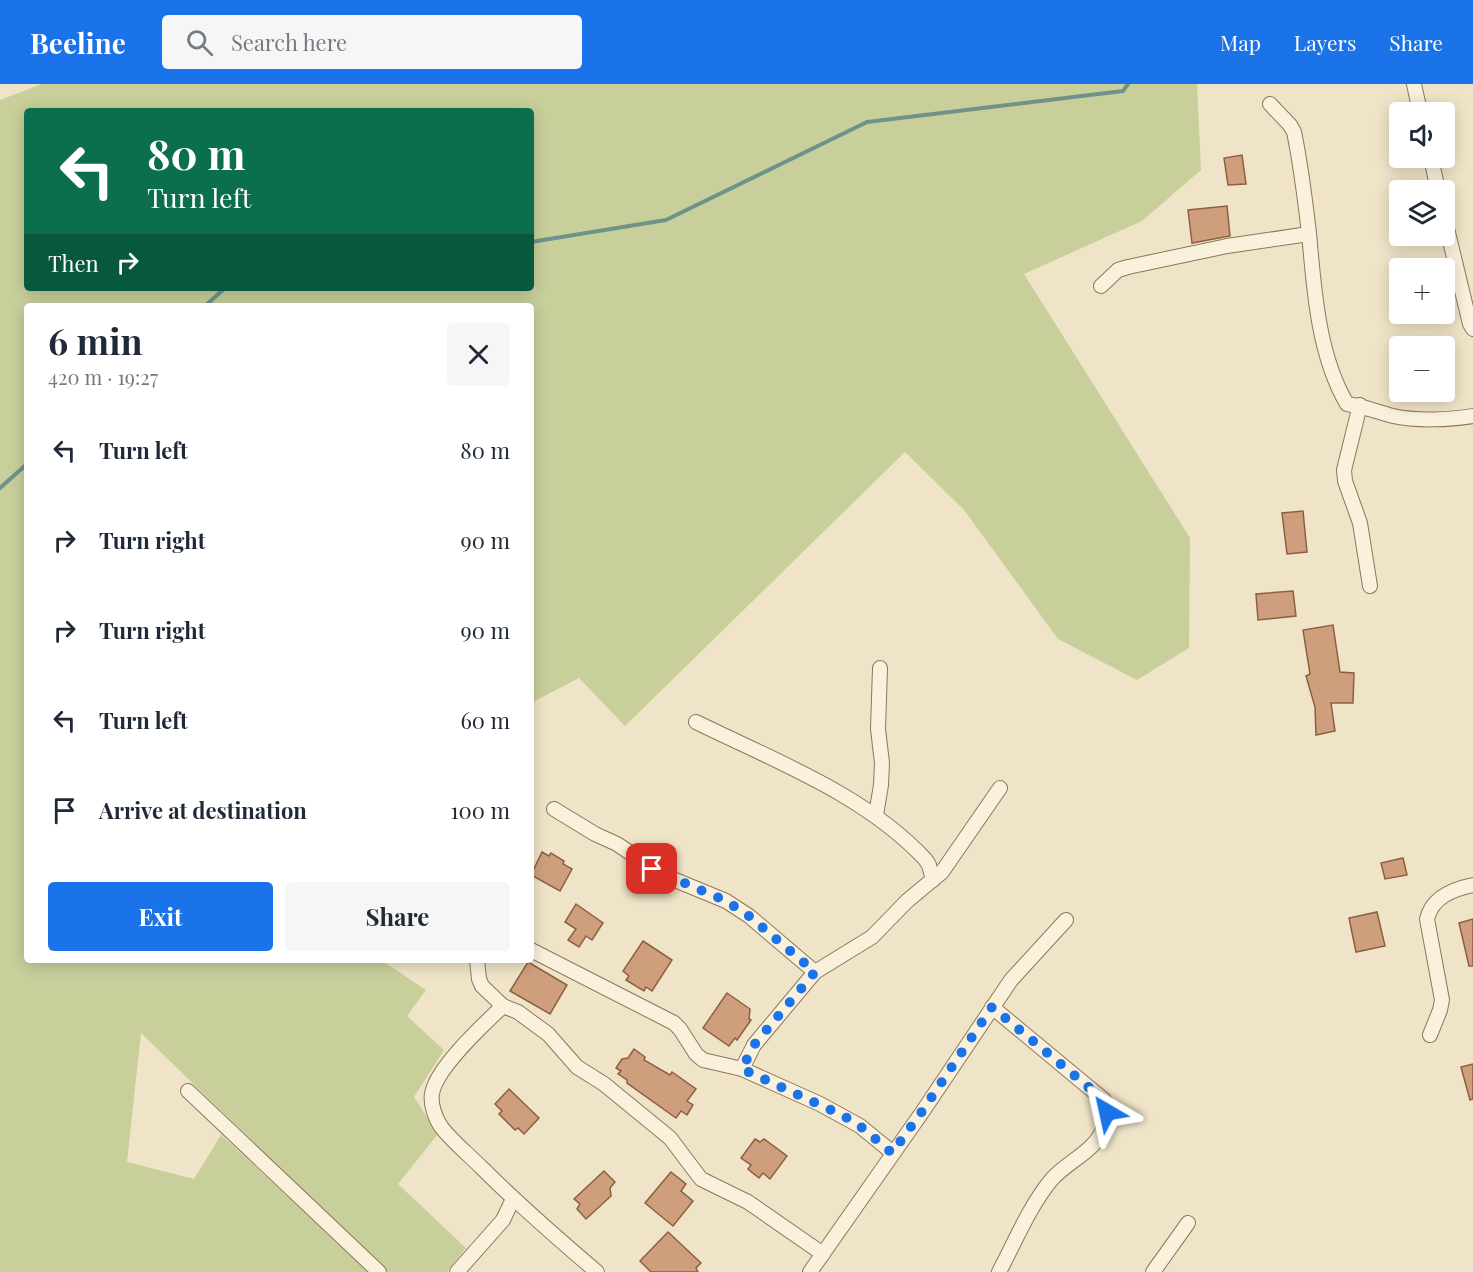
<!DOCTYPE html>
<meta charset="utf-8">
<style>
:root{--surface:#fff;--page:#f6f6f7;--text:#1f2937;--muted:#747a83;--accent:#1a73e8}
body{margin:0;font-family:"Playfair Display",serif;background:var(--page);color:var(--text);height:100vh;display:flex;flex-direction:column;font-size:22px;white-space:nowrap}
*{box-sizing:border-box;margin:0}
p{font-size:20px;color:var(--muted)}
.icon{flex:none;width:33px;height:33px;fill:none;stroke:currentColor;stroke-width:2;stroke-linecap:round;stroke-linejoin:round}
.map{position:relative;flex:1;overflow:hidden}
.panel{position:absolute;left:24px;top:219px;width:510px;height:660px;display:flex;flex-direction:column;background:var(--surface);border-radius:6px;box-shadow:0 3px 15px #0003}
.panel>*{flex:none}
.top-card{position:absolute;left:24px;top:24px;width:510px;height:183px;border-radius:6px;box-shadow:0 3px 15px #0003;background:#0b6e4f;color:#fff;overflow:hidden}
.fabs{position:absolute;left:1389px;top:18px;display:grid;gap:12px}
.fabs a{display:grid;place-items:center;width:66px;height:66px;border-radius:6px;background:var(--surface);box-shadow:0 3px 15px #0003;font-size:30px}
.pin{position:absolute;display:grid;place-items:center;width:51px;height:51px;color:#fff;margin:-26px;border-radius:12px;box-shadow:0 3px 9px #0006}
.me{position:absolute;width:66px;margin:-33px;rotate:324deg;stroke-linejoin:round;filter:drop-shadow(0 0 4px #0008)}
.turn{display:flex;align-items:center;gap:21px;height:126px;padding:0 24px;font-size:27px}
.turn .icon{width:78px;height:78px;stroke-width:2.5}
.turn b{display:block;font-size:42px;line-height:51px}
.then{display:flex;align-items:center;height:57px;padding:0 24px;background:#0003;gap:12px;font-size:22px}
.round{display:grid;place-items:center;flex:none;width:63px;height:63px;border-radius:6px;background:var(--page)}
.summary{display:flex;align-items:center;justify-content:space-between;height:102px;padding:0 24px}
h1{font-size:36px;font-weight:700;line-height:45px}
.primary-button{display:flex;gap:12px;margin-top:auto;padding:12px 24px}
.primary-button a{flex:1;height:69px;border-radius:6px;background:var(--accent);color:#fff;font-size:24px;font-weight:700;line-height:69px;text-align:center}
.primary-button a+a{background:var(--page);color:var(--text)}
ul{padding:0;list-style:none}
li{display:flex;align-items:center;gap:18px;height:90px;padding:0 24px}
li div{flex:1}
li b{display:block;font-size:22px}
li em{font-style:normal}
header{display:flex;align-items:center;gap:36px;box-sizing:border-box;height:84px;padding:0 30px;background:var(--accent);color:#fff}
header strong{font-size:28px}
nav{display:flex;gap:33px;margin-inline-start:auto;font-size:21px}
.search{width:420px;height:54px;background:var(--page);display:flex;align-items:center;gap:15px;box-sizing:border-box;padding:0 21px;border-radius:6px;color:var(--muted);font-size:22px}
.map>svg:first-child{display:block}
.green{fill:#c9cf9b;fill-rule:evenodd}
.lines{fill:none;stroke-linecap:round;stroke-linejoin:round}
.stream{stroke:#6f938a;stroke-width:4}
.building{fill:#cf9f7d;stroke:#8d5f41;stroke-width:1.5}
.street-casing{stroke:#8d765c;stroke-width:16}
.street{stroke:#faf1dc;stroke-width:14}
.route{stroke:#1a73e8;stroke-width:10;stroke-dasharray:0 18}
</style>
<header>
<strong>Beeline</strong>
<div class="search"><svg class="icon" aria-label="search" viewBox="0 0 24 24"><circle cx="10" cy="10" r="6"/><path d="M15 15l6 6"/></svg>Search here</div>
<nav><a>Map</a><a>Layers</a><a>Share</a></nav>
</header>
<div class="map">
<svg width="1473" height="1188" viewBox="0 0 1473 1188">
<rect width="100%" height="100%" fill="#f0e4c8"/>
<path class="green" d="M 42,0 L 1197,0 L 1201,86 L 1142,137 L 1024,190 L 1190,454 L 1189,564 L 1137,596 L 1058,555 L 964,426 L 905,368 L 625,642 L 579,594 L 531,619 L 531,222 L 27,222 L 27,876 L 385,876 L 384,878 L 426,906 L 407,932 L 444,966 L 414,1013 L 438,1050 L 398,1100 L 466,1164 L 447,1188 L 387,1188 L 141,949 L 127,1078 L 194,1095 L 221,1051 L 371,1188 L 0,1188 L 0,16 ZM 27,27 L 531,27 L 531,204 L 27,204 Z"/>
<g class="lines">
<g class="stream">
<path d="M 531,158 L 666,136 L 867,38 L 1123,7 L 1128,0"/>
<path d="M 205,222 L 225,204"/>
<path d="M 0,404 L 27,380"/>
</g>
</g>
<g class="building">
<path d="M 1242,71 L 1246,100 L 1228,101 L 1224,74 Z"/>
<path d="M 1227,122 L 1230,152 L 1192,159 L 1188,126 Z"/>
<path d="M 1303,427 L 1307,468 L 1287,470 L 1282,429 Z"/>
<path d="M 1293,507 L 1296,532 L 1258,536 L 1256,510 Z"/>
<path d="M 1333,541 L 1340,588 L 1354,589 L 1353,619 L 1331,619 L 1335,647 L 1316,651 L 1315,623 L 1306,592 L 1310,590 L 1303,546 Z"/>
<path d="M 542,768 L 549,772 L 551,769 L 564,777 L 563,780 L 572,785 L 560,807 L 531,791 Z"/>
<path d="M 1403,774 L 1407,791 L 1385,795 L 1381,779 Z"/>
<path d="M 576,820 L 603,839 L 592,856 L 586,852 L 579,863 L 568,856 L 576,845 L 565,838 Z"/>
<path d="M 1377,828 L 1385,862 L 1356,868 L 1349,834 Z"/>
<path d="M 1473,835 L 1473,882 L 1469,882 L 1459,839 Z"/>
<path d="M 643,857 L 672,876 L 652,907 L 646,903 L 644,907 L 626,896 L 629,892 L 623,887 Z"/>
<path d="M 528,878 L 567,901 L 550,930 L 510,907 Z"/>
<path d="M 727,909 L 750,925 L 749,935 L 751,936 L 737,956 L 735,954 L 729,962 L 703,944 Z"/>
<path d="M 634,965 L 645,973 L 644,976 L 670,991 L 672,988 L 696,1005 L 687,1017 L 693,1021 L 687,1031 L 681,1027 L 676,1034 L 627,999 L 627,996 L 618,990 L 621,987 L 616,984 L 622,975 L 628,974 Z"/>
<path d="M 1473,980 L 1473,1015 L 1470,1016 L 1461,983 Z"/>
<path d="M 509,1005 L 539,1034 L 524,1050 L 518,1044 L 515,1046 L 499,1030 L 502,1027 L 495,1020 Z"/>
<path d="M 755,1055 L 760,1058 L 764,1055 L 787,1072 L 770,1095 L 763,1089 L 759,1094 L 748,1085 L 751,1081 L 741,1074 Z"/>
<path d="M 604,1087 L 615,1098 L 610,1104 L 611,1112 L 586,1135 L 577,1125 L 580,1120 L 574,1115 Z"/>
<path d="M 671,1088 L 686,1100 L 681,1107 L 693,1117 L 673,1142 L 645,1119 Z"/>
<path d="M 668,1148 L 701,1179 L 696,1184 L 698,1188 L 651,1188 L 640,1177 Z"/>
</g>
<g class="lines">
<defs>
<g id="street">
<path d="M 1414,0 L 1420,28"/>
<path d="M 1270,20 L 1290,41 L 1294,48 C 1301,81 1305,115 1309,149 C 1314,205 1318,271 1347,320 C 1363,322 1377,328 1393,332 C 1415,337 1451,336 1473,332"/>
<path d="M 1431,74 L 1438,106"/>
<path d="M 1444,132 L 1470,240 L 1473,245"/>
<path d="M 1101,202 L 1118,186 L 1128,183 L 1227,162 L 1309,150"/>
<path d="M 1360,321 L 1344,386 L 1345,397 L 1360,439 L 1370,502"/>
<path d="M 696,638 C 775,677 864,710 925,775 L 929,781 L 933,796"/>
<path d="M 554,725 L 595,750 L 617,760 L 663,791 L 726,817 L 749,832 L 815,888"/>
<path d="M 876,731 L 881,701 L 882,679 L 878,645 L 880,584"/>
<path d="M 531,866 L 674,939 L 680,945 L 696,970 L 703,976 L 742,985 L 820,1020 L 860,1042 L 893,1069"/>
<path d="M 477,876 L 479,895 L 482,902 L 503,922 L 518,928 L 548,950 L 577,983 L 604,1000 L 670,1054 L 701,1095 L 748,1118 L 823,1170"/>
<path d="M 503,922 C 484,940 435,985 432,1010 C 430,1020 436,1036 442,1044 C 453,1058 469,1071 481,1083 C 518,1120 557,1154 597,1188"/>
<path d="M 992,923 L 1104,1016 C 1107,1025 1108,1034 1104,1043 C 1096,1067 1068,1077 1052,1095 C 1030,1121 1015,1158 999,1188"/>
<path d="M 1430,951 L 1440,926 L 1442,916 L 1427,835 C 1432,813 1453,805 1473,801"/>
<path d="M 742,985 L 754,961 L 815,888 L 872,853 L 907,817 L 942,788 L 1000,704"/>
<path d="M 188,1007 L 379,1188"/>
<path d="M 457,1188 L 503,1136 L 513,1115"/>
<path d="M 810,1188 L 923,1027 L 1011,896 L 1066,836"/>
<path d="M 1153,1188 L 1188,1139"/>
</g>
</defs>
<use href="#street" class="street-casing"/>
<use href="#street" class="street"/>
</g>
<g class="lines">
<path class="route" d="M 652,785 L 726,817 L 749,832 L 815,888 L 754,961 L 742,985 L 842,1031 L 860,1042 L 892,1069 L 923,1026 L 992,923 L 1104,1016 L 1107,1028"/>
</g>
</svg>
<div class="fabs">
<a><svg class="icon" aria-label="sound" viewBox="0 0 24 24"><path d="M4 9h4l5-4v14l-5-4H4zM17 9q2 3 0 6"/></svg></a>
<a><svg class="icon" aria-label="layers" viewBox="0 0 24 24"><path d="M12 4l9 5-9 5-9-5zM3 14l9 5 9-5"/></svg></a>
<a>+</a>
<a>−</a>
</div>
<div class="pin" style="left:652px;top:785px;background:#d93025"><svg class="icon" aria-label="arrive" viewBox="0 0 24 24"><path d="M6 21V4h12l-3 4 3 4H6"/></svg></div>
<svg class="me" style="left:1107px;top:1028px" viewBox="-20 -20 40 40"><path d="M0-17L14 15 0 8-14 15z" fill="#1a73e8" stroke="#fff" stroke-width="4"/></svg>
<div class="top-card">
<div class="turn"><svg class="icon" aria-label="left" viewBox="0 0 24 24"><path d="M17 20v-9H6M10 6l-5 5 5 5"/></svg><div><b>80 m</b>Turn left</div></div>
<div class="then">Then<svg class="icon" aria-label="right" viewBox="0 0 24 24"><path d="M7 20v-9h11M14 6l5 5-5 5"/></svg></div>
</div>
<section class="panel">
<div class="summary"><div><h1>6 min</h1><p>420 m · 19:27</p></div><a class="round"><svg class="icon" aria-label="close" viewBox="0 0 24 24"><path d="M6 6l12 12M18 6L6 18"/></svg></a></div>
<ul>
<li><svg class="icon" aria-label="left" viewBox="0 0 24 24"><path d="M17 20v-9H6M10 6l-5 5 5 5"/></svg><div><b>Turn left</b></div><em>80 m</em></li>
<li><svg class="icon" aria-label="right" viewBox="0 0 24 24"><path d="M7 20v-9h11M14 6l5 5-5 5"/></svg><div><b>Turn right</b></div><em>90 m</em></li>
<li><svg class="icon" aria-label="right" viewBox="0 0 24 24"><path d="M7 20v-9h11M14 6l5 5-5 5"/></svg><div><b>Turn right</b></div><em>90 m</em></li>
<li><svg class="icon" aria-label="left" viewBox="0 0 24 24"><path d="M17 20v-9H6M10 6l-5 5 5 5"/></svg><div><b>Turn left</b></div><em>60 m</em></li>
<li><svg class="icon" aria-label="arrive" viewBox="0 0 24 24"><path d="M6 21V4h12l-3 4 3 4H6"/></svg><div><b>Arrive at destination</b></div><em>100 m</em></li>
</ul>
<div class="primary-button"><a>Exit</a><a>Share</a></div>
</section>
</div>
